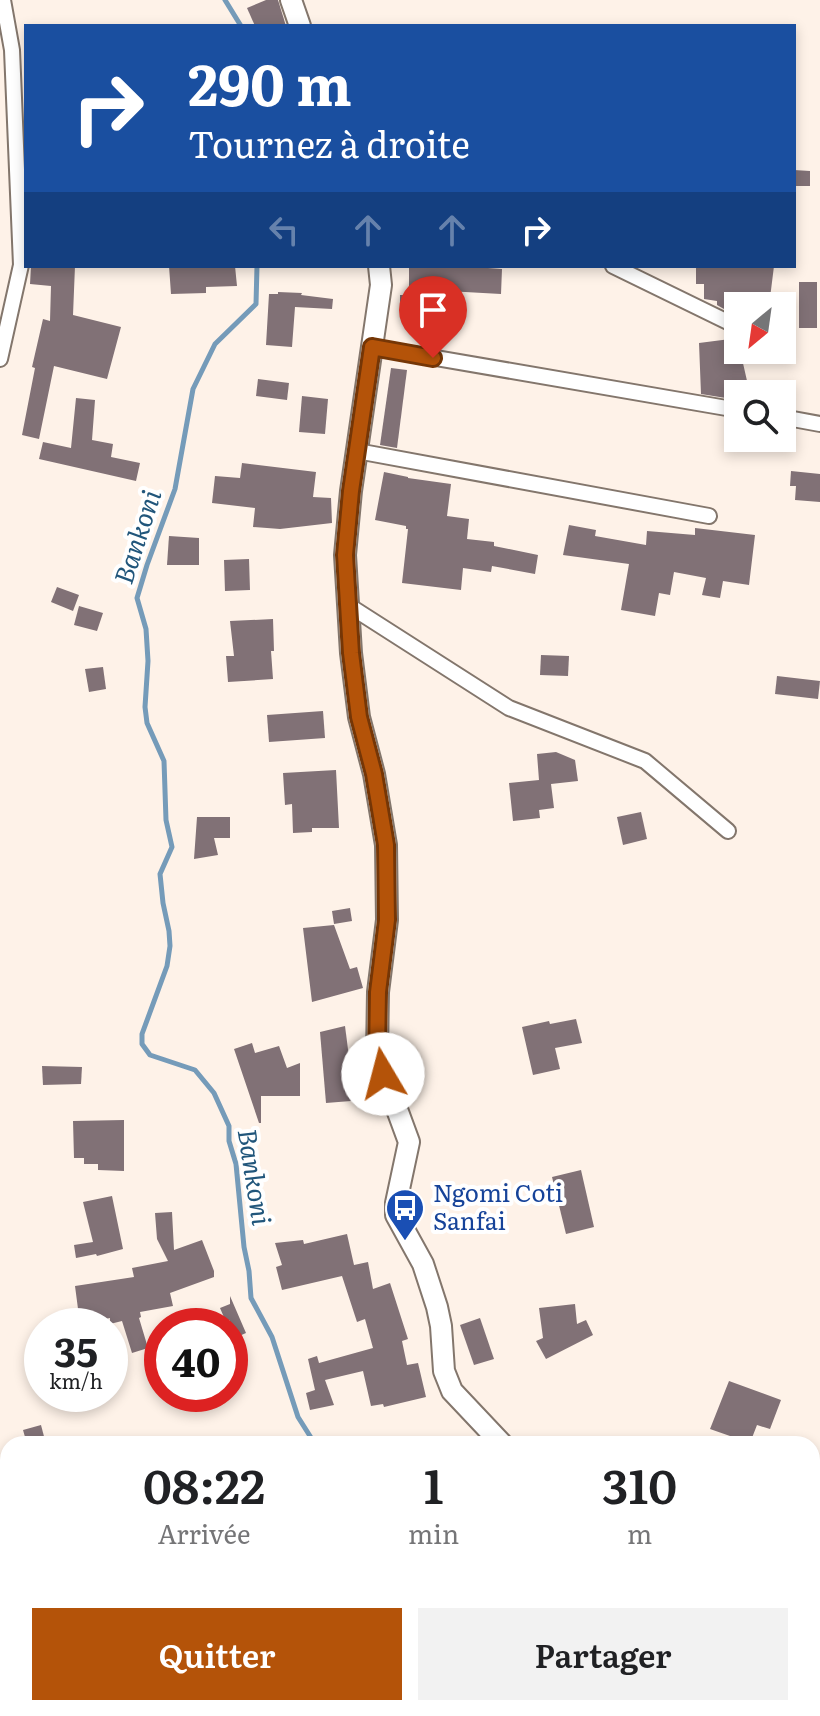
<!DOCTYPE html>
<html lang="fr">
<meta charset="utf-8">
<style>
:root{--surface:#fff;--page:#f2f2f2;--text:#202124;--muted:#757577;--accent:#b45309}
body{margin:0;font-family:Literata,serif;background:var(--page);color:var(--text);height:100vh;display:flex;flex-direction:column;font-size:30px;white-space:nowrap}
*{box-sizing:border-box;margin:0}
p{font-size:26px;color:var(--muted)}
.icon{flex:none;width:44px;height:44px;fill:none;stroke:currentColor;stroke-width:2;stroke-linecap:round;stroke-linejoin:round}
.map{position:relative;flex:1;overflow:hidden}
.sheet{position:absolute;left:0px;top:1436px;width:820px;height:280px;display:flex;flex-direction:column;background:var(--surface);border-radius:24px 24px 0 0;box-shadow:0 4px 12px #0003}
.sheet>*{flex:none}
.guide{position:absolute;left:24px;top:24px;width:772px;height:244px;border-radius:0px;box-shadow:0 4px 12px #0003;background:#1a4fa0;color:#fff;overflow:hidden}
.needle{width:52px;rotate:209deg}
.controls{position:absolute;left:724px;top:292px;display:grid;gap:16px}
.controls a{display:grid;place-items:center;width:72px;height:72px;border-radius:0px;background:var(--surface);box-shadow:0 4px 12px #0003;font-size:40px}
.speed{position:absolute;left:24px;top:1308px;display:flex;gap:16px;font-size:40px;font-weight:700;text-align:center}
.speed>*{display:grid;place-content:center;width:104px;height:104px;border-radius:50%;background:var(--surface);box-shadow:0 4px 12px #0003;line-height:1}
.speed small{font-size:20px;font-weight:400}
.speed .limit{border:12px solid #d22;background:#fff;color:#111}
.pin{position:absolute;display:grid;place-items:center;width:68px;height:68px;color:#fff;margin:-82px -34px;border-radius:50% 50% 50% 0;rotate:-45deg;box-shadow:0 0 8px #0007}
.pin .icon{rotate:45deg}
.me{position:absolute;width:88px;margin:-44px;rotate:352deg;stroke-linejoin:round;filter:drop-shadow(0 0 6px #0008)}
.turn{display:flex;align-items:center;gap:28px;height:168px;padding:0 32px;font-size:36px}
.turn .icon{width:104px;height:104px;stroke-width:2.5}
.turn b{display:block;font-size:56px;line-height:68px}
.lanes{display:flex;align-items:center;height:76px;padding:0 32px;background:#0003;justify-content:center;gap:40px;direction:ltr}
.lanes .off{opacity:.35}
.eta{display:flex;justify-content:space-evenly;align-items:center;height:136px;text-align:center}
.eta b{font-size:48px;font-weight:600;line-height:56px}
.primary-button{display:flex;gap:16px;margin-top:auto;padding:16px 32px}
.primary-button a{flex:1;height:92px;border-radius:0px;background:var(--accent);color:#fff;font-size:32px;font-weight:600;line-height:92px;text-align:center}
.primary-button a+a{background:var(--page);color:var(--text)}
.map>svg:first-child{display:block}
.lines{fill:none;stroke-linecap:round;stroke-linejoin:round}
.stream{stroke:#759bb9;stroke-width:5}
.building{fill:#817176}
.street-casing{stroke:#83766c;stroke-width:18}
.secondary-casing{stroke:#83766c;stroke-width:24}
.street{stroke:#fff;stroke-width:14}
.secondary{stroke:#fff;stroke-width:20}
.route-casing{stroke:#753606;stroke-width:20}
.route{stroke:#b45309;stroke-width:14}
.labels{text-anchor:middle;stroke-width:8;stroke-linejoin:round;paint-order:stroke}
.transit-label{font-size:24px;fill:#164399;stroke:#fff;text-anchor:start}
.water-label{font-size:26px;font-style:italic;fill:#21567b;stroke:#fff}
</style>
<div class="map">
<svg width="820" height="1716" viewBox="0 0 820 1716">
<rect width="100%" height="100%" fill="#fef2e8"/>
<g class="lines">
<g class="stream">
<path d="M 225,0 L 241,26"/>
<path d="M 257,266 L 256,304 L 215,344 L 193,389 L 175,489 L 147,565 L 137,598 L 146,629 L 148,661 L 145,707 L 147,723 L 164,761 L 166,820 L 172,847 L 160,874 L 163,903 L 169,931 L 170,946 L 167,966 L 142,1034 L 142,1044 L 150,1055 L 195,1070 L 214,1093 L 229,1126 L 229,1141 L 236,1164 L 244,1247 L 249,1271 L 251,1298 L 272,1337 L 298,1417 L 315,1444"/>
<path d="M 252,1716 L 255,1708"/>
</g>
</g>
<g class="building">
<path d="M 266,0 L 278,0 L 286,26 L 255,26 L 247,8 Z"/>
<path d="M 794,170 L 810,171 L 810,186 L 794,186 Z"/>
<path d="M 31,266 L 75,266 L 73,315 L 121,327 L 107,379 L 54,366 L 39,439 L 22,435 L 35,368 L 32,367 L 43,319 L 50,321 L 51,286 L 30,284 Z"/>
<path d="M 169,266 L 235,266 L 237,286 L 206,287 L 206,293 L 171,294 Z"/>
<path d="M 409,266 L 460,266 L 502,269 L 501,294 L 447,291 L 447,309 L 400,309 L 400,295 L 409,295 Z"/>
<path d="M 696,266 L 774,266 L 769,306 L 738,306 L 738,310 L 724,309 L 717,305 L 717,301 L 704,299 L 704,284 L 696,284 Z"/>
<rect x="799" y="282" width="18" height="46"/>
<path d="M 278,292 L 302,293 L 301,295 L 333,299 L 332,309 L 295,307 L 292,347 L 266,345 L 269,294 L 278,294 Z"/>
<path d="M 738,338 L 738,350 L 740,350 L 750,394 L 738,394 L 738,400 L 701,394 L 699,343 Z"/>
<path d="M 391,368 L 407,370 L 397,448 L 380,445 Z"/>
<path d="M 258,379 L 289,383 L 287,400 L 256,396 Z"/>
<path d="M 302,396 L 328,399 L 325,434 L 299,432 Z"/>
<path d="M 76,398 L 95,400 L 92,440 L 113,444 L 111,457 L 140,463 L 136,481 L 39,459 L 43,442 L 71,448 Z"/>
<path d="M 242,463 L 316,472 L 313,497 L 331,498 L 332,523 L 280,529 L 253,527 L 255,508 L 212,503 L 215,476 L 240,478 Z"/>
<path d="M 791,471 L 820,474 L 820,502 L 795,500 L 796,486 L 790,486 Z"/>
<path d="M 384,472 L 408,477 L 408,478 L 451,484 L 447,516 L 469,519 L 467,539 L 494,542 L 494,546 L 538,555 L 535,574 L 492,566 L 491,572 L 463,568 L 461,590 L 402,583 L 408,529 L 406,529 L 406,526 L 375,520 Z"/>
<path d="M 569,525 L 596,530 L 595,536 L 646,545 L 647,531 L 695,535 L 695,528 L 755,535 L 749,585 L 723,581 L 720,598 L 702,595 L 706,578 L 674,572 L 670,595 L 659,593 L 655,616 L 621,610 L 629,564 L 563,555 Z"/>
<path d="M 169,536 L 199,538 L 199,565 L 167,565 Z"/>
<path d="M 249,559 L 250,590 L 225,591 L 224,560 Z"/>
<path d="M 57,587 L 79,595 L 73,611 L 51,602 Z"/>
<path d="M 79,606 L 103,613 L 97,631 L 74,625 Z"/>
<path d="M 273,619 L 274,651 L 271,651 L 273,679 L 228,682 L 226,656 L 234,656 L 230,621 Z"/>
<path d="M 541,655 L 569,656 L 568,676 L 540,675 Z"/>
<path d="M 103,667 L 106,689 L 89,692 L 85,669 Z"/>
<path d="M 777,676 L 820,681 L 818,699 L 775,694 Z"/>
<path d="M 323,711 L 325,738 L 269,742 L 267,715 Z"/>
<path d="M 556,752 L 575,760 L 578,781 L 551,784 L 554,808 L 539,810 L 540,818 L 513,821 L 509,783 L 539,780 L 537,754 Z"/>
<path d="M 336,770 L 339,828 L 312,828 L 312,832 L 293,833 L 292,804 L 285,805 L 283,773 Z"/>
<path d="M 641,812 L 647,839 L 623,845 L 617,817 Z"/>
<path d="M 197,817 L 230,817 L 230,838 L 214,838 L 218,855 L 194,859 Z"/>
<path d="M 350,908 L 352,921 L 334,924 L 332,911 Z"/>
<path d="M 334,925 L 350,969 L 357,967 L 363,988 L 312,1002 L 303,928 Z"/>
<path d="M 576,1019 L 582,1043 L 555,1048 L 560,1069 L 533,1075 L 522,1027 L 549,1021 L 550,1024 Z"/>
<path d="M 345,1026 L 349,1057 L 351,1101 L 326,1103 L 320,1032 Z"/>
<path d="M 252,1043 L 255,1053 L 279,1046 L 287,1068 L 300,1063 L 300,1096 L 261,1096 L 261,1123 L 259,1123 L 234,1049 Z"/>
<path d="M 42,1066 L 82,1067 L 81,1084 L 43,1085 Z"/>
<path d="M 124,1120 L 124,1171 L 98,1170 L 98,1164 L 84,1164 L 84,1158 L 74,1158 L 73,1121 Z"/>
<path d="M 581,1170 L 594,1227 L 566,1234 L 552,1177 Z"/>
<path d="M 112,1196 L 123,1249 L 97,1256 L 96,1254 L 76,1258 L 74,1245 L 93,1242 L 83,1202 Z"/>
<path d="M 172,1212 L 174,1250 L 202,1240 L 214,1271 L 214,1277 L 170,1293 L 173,1306 L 140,1312 L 141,1317 L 139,1318 L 148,1348 L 132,1353 L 122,1321 L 110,1324 L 110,1318 L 80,1324 L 75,1286 L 134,1277 L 132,1268 L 168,1261 L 157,1239 L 155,1213 Z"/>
<path d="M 347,1234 L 354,1265 L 368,1262 L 373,1289 L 390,1283 L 408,1339 L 402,1341 L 407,1365 L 418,1363 L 426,1397 L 384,1407 L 383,1404 L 371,1406 L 363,1371 L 325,1380 L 334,1405 L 310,1410 L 306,1393 L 315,1390 L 308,1359 L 317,1356 L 319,1363 L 373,1348 L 365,1319 L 357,1322 L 342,1276 L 282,1290 L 276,1267 L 282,1265 L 275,1243 L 303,1240 L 304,1244 Z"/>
<path d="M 230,1296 L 246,1333 L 230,1340 L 230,1320 L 226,1322 L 220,1308 L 230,1304 Z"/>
<path d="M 575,1304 L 577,1324 L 586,1320 L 593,1335 L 546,1359 L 536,1341 L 543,1338 L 539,1308 Z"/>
<path d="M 480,1318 L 494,1359 L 474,1365 L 460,1325 Z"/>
<path d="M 729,1381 L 781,1400 L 770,1429 L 757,1425 L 750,1443 L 710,1429 Z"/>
<path d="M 41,1425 L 46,1444 L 27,1444 L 23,1430 Z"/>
</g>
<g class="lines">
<defs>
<g id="street">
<path d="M 613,266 L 738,327"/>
<path d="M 372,347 L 738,410"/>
<path d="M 0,359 L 21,265 L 12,50 L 3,0"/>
<path d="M 782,417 L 820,424"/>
<path d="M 357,451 L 709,516"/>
<path d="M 348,605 L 509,708 L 645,761 L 728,831"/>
<path d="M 562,1716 L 565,1708"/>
</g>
<g id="secondary">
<path d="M 291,0 L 300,26"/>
<path d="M 379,266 L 381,285 L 351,491 L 345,555 L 351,653 L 359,717 L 374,774 L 386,845 L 387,920 L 378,992 L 377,1055 L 409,1142 L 396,1203 L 396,1215 L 423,1264 L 437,1307 L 441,1326 L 444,1371 L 452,1391 L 502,1444"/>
<path d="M 619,1708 L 623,1716"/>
</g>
</defs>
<use href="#street" class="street-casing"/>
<use href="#secondary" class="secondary-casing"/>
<use href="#street" class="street"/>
<use href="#secondary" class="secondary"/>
</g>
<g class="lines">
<defs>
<path id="route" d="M 383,1074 L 377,1055 L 378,992 L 387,920 L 386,845 L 374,774 L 359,717 L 351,653 L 345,555 L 351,491 L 372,347 L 433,358"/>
</defs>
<use href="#route" class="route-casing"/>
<use href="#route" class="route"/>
</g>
<defs>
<symbol id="bus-pin" viewBox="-11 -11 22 30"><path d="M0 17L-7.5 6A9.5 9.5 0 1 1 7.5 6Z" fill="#1a4fb4" stroke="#fff"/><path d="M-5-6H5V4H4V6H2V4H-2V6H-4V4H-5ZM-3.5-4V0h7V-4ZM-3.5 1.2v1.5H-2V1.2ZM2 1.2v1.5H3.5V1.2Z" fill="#fff"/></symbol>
</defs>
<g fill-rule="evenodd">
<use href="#bus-pin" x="383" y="1186" width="44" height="60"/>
</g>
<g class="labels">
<g class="transit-label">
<text x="433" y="1202">Ngomi Coti<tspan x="433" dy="28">Sanfai</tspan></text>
</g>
<g class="water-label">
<text transform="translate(138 537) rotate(-72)" y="9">Bankoni</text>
<text transform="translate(254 1177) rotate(81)" y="9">Bankoni</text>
</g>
</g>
</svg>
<div class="controls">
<a><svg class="needle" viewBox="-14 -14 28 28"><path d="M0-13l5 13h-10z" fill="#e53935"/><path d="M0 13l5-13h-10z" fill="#757577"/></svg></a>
<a><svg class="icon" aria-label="search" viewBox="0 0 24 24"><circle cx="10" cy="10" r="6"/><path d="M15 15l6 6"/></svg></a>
</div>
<div class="speed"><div>35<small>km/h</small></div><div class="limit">40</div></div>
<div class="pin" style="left:433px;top:358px;background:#d93025"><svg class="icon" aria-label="arrive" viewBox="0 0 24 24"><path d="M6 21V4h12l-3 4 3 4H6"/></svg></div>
<svg class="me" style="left:383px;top:1074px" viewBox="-20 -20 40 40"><circle r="19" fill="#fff"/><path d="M0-13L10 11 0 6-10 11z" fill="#b45309"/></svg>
<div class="guide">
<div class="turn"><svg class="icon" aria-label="right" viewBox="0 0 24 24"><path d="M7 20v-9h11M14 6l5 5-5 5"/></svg><div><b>290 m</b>Tournez à droite</div></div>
<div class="lanes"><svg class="icon off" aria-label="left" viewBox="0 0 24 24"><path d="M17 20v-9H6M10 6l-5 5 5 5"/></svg><svg class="icon off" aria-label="ahead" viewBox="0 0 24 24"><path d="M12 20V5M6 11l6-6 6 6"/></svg><svg class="icon off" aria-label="ahead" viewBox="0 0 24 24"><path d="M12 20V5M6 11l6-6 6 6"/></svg><svg class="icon" aria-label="right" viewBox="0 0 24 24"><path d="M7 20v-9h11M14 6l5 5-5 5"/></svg></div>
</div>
<section class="sheet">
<div class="eta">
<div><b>08:22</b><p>Arrivée</p></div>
<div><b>1</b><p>min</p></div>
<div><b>310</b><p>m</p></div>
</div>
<div class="primary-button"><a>Quitter</a><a>Partager</a></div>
</section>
</div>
